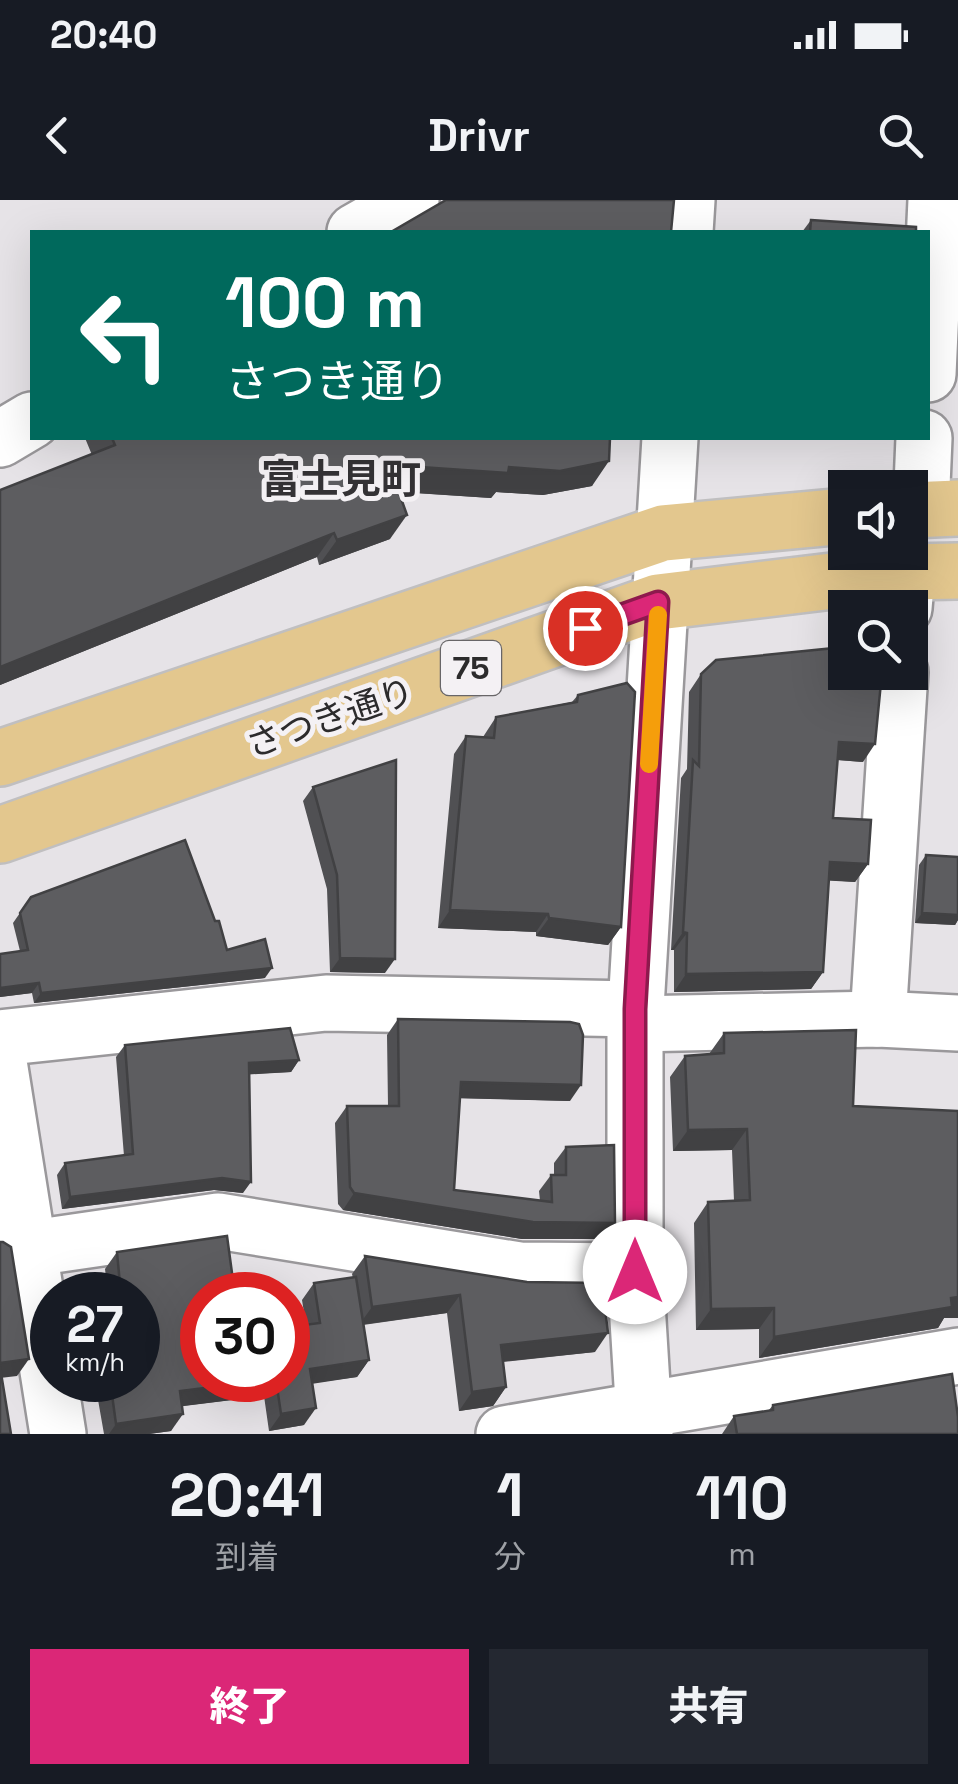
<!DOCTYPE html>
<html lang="ja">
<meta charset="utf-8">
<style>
:root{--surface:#171b24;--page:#242831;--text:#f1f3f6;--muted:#9ea1a6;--accent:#db2777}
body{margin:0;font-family:"Space Grotesk","Noto Sans JP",sans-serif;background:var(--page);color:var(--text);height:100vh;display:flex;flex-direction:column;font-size:38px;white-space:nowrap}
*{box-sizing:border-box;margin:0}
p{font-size:32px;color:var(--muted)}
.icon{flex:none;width:55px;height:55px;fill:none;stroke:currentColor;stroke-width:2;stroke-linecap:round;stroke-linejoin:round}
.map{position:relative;height:1234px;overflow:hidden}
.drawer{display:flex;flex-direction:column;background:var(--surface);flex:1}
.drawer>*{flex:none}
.guide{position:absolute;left:30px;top:30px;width:900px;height:210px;border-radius:0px;box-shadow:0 10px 40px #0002;background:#00695c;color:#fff;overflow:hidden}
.buttons{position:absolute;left:828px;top:270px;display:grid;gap:20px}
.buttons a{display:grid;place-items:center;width:100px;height:100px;border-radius:0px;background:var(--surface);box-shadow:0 10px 40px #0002;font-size:50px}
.speed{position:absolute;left:30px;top:1072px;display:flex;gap:20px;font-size:50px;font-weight:700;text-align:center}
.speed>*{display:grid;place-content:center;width:130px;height:130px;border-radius:50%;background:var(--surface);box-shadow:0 10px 40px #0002;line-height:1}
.speed small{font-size:25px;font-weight:400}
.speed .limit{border:15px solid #d22;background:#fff;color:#111}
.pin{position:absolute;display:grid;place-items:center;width:85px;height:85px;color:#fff;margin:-42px;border:5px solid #fff;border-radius:50%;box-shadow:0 2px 10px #0007}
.me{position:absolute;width:110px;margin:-55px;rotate:0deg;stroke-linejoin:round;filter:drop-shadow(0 0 8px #0008)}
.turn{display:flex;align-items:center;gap:35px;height:210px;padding:0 30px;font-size:45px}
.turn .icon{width:130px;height:130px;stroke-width:2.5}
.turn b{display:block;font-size:70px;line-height:85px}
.eta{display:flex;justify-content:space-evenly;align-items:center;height:170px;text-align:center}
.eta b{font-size:60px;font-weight:800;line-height:70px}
.button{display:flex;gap:20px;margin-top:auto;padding:20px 30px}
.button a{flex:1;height:115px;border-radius:0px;background:var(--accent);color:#fff;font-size:40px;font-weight:800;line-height:115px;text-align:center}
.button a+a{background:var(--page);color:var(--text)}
.status{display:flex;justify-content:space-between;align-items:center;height:70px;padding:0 50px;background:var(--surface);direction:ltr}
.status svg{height:28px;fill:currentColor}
header{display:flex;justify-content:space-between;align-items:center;height:130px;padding:0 30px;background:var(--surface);font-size:45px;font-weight:800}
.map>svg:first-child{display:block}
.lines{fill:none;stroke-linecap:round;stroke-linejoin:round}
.minor-casing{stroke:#9a989b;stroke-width:60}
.major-casing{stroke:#c0bfc0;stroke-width:60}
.minor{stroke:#fff;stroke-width:55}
.major{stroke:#e3c78e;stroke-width:55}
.wall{fill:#505053}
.shaded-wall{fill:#414143}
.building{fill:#5d5d60;stroke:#414143;stroke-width:2.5}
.route-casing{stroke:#8e194d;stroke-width:25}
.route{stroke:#db2777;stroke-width:18}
.slow{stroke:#f59e0b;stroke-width:18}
.labels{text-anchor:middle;stroke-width:10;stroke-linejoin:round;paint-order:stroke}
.shield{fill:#f4f1f4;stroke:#686668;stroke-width:2.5}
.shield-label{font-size:32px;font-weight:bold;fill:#2c2b2c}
.street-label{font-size:35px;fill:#2c2b2c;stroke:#f4f1f4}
.quarter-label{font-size:40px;font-weight:bold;fill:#343235;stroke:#f4f1f4}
</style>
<div class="status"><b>20:40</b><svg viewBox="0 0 49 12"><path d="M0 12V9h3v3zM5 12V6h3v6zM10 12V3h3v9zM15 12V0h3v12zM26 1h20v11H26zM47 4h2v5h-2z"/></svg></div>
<header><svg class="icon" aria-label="back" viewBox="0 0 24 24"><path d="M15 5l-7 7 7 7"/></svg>Drivr<svg class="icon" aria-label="search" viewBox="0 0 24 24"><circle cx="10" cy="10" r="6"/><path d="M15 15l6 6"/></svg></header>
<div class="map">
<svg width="958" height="1234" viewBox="0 0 958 1234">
<rect width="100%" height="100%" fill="#e6e3e7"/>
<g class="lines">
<defs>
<g id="minor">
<path d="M 355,32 L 411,0"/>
<path d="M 685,32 L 687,0"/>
<path d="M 928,174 L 936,0"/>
<path d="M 0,239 L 32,220"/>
<path d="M 921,309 L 924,238"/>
<path d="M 904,408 L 907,372"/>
<path d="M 878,819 L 900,472"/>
<path d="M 635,824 L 878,819 L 958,823"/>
<path d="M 0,838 L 326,803 L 635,809"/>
<path d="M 0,868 L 58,1234"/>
<path d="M 26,1049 L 218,1021 L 519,1070 L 635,1071"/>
<path d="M 504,1234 L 958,1156"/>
<path d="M 645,1234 L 635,1071 L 635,824 L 670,238"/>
</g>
<g id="major">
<path d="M 910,310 L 958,308"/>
<path d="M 0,558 L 663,333 L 845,316"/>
<path d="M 0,635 L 658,402 L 907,372 L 958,371"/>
</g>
</defs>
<use href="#minor" class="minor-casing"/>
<use href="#major" class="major-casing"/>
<use href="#minor" class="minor"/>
<use href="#major" class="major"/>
</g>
<g class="wall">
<path d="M 811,20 L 916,32 L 802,32 Z"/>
<path d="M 85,238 L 610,238 L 592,286 L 543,295 L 496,292 L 491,298 L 399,292 L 390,339 L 319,365 L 317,357 L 0,485 L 0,290 L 92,255 Z"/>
<path d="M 701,474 L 863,562 L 837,560 L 833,618 L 868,664 L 855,682 L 829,680 L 823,772 L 811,789 L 674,792 L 674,750 L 671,750 L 681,578 L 687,569 L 689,492 Z"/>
<path d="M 578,495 L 621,727 L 608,745 L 536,736 L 536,732 L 438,728 L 454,554 L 466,536 L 483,537 L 496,517 L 572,502 Z"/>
<path d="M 313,587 L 385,773 L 330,772 L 327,689 L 303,601 Z"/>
<path d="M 926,655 L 958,657 L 958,720 L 955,725 L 915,723 L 919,665 Z"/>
<path d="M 31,697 L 215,721 L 227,750 L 265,778 L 34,803 L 32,793 L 0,797 L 0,754 L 20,751 L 13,723 Z"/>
<path d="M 398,819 L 570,901 L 460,898 L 454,990 L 540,1001 L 539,991 L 551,975 L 554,975 L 554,963 L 566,947 L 604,1039 L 522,1039 L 343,1010 L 338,1004 L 335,923 L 347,906 L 388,906 L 387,835 Z"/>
<path d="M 724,833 L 853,906 L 958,911 L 958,1118 L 944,1118 L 938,1128 L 759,1158 L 759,1129 L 696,1130 L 694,1023 L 708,1002 L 734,1001 L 732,950 L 673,951 L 670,877 L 685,856 L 709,854 Z"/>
<path d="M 125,845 L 299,860 L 291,872 L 249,874 L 243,993 L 214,990 L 62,1009 L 57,975 L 65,963 L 124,956 L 116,857 Z"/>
<path d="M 117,1052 L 202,1180 L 288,1180 L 306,1125 L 302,1100 L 314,1083 L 353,1078 L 352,1074 L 365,1056 L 595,1152 L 503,1162 L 506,1187 L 493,1206 L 459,1211 L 447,1113 L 363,1125 L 369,1160 L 357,1177 L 312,1183 L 304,1225 L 269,1231 L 264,1196 L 182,1206 L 171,1231 L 149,1234 L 104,1234 L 97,1194 L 107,1180 L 138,1180 L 138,1095 L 108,1095 L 105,1069 Z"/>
<path d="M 773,1205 L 958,1234 L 722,1234 L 734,1216 L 769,1210 Z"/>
</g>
<g class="shaded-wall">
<path d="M 609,261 L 592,286 L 543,295 L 496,292 L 491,298 L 372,290 L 389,265 L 509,267 Z"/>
<path d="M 407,315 L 390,339 L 319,365 L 337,340 Z"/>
<path d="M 334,333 L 317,357 L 0,485 L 0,467 Z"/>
<path d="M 839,542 L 875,544 L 863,562 L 826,559 Z"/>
<path d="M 830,662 L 868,664 L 855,682 L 817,680 Z"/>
<path d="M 450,710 L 548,714 L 536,732 L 438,728 Z"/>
<path d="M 922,713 L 958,715 L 958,720 L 955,725 L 915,723 Z"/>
<path d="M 549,718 L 621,727 L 608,745 L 536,736 Z"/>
<path d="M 683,732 L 687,733 L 674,750 L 671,750 Z"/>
<path d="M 340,758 L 395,759 L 385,773 L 330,772 Z"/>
<path d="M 272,768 L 265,778 L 34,803 L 41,793 Z"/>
<path d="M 823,772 L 811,789 L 674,792 L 686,774 Z"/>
<path d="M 39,783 L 32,793 L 0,797 L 0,788 Z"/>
<path d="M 299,860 L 291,872 L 241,875 L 249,863 Z"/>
<path d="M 461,882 L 581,885 L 570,901 L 449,898 Z"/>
<path d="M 747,929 L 732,950 L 673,951 L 688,930 Z"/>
<path d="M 222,978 L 251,982 L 243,993 L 214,990 L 62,1009 L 70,997 Z"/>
<path d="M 354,993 L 615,1023 L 604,1039 L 522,1039 L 343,1010 Z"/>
<path d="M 460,1095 L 447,1113 L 359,1125 L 372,1107 Z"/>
<path d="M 958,1097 L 958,1118 L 944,1118 L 938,1128 L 759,1158 L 774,1137 L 951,1098 Z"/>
<path d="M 774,1108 L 759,1129 L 696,1130 L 711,1109 Z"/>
<path d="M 608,1133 L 595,1152 L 488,1163 L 501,1145 Z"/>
<path d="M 29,1159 L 17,1176 L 0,1178 L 0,1163 Z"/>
<path d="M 369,1160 L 357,1177 L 298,1186 L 310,1169 Z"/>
<path d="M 267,1180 L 275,1180 L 264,1196 L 168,1208 L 180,1191 Z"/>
<path d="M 506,1187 L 493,1206 L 459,1211 L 472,1192 Z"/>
<path d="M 316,1208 L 304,1225 L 269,1231 L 281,1214 Z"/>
<path d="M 183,1214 L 171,1231 L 149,1234 L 109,1234 L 116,1224 Z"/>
</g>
<g class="building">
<path d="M 446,0 L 674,0 L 671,32 L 391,32 Z"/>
<path d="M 811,20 L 916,27 L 916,32 L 810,32 Z"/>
<path d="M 112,238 L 610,238 L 609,261 L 560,271 L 509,267 L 508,273 L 389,265 L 407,315 L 337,340 L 334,333 L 0,467 L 0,290 L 115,245 Z"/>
<path d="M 845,447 L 845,472 L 882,472 L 875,544 L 839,542 L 833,618 L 871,620 L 868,664 L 830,662 L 823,772 L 686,774 L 687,733 L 683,732 L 693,560 L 699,566 L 701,474 L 716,460 Z"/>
<path d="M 627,483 L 635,492 L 621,727 L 549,718 L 548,714 L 450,710 L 466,536 L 494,538 L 496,517 L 577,502 L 578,495 Z"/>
<path d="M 396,560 L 395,759 L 340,758 L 337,675 L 313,587 Z"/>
<path d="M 185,640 L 215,721 L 219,721 L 227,750 L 265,739 L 272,768 L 41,793 L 39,783 L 0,788 L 0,754 L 28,750 L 20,713 L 31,697 Z"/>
<path d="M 926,655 L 958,657 L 958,715 L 922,713 Z"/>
<path d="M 398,819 L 570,822 L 579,824 L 583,835 L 581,885 L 461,882 L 454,990 L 552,1002 L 551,975 L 566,975 L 566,947 L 614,945 L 615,1023 L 533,1022 L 354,993 L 350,987 L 347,906 L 399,906 Z"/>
<path d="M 290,828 L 299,860 L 249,863 L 251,982 L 222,978 L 70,997 L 65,963 L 133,954 L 125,845 Z"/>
<path d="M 856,830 L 853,906 L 958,911 L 958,1097 L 951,1098 L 952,1107 L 774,1137 L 774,1108 L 711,1109 L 708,1002 L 750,1000 L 747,929 L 688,930 L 685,856 L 724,853 L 724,833 Z"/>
<path d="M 227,1036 L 235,1095 L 202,1095 L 202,1180 L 267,1180 L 180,1191 L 183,1214 L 116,1224 L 110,1180 L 138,1180 L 138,1095 L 121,1095 L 117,1052 Z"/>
<path d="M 0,1042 L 3,1042 L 11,1047 L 29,1159 L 0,1163 Z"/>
<path d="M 365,1056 L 527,1082 L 602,1083 L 608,1133 L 501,1145 L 506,1187 L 472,1192 L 460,1095 L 372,1107 Z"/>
<path d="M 356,1077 L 369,1160 L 310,1169 L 316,1208 L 281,1214 L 276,1180 L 288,1180 L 288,1127 L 320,1123 L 314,1083 Z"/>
<path d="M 0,1167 L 11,1234 L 0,1234 Z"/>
<path d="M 952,1174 L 958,1217 L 958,1234 L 737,1234 L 734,1216 L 773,1210 L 773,1205 Z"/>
</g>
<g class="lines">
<defs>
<path id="route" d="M 585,428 L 658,402 L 635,809 L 635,1072"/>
</defs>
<use href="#route" class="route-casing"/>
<use href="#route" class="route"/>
<path class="slow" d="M 649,564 L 658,415"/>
</g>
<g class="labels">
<rect class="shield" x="441" y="441" width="60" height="54" rx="8"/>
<g class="shield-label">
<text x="471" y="479">75</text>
</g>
<g class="street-label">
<text transform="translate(330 518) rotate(-19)" y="12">さつき通り</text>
</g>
<g class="quarter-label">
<text x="341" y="293">富士見町</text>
</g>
</g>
</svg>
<div class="buttons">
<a><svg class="icon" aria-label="sound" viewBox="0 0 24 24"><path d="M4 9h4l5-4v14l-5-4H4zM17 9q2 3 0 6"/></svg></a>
<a><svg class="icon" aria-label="search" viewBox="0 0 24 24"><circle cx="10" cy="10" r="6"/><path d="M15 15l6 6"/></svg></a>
</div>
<div class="speed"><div>27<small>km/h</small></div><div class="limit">30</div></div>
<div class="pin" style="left:585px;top:428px;background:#d93025"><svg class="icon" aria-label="arrive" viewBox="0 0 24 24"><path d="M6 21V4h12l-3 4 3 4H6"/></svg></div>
<svg class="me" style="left:635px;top:1072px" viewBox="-20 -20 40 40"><circle r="19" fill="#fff"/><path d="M0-13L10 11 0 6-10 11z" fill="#db2777"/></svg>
<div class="guide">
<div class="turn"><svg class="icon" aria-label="left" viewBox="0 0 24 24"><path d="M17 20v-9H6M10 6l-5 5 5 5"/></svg><div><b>100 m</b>さつき通り</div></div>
</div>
</div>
<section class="drawer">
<div class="eta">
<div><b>20:41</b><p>到着</p></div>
<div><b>1</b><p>分</p></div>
<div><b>110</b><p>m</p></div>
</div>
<div class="button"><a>終了</a><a>共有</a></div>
</section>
